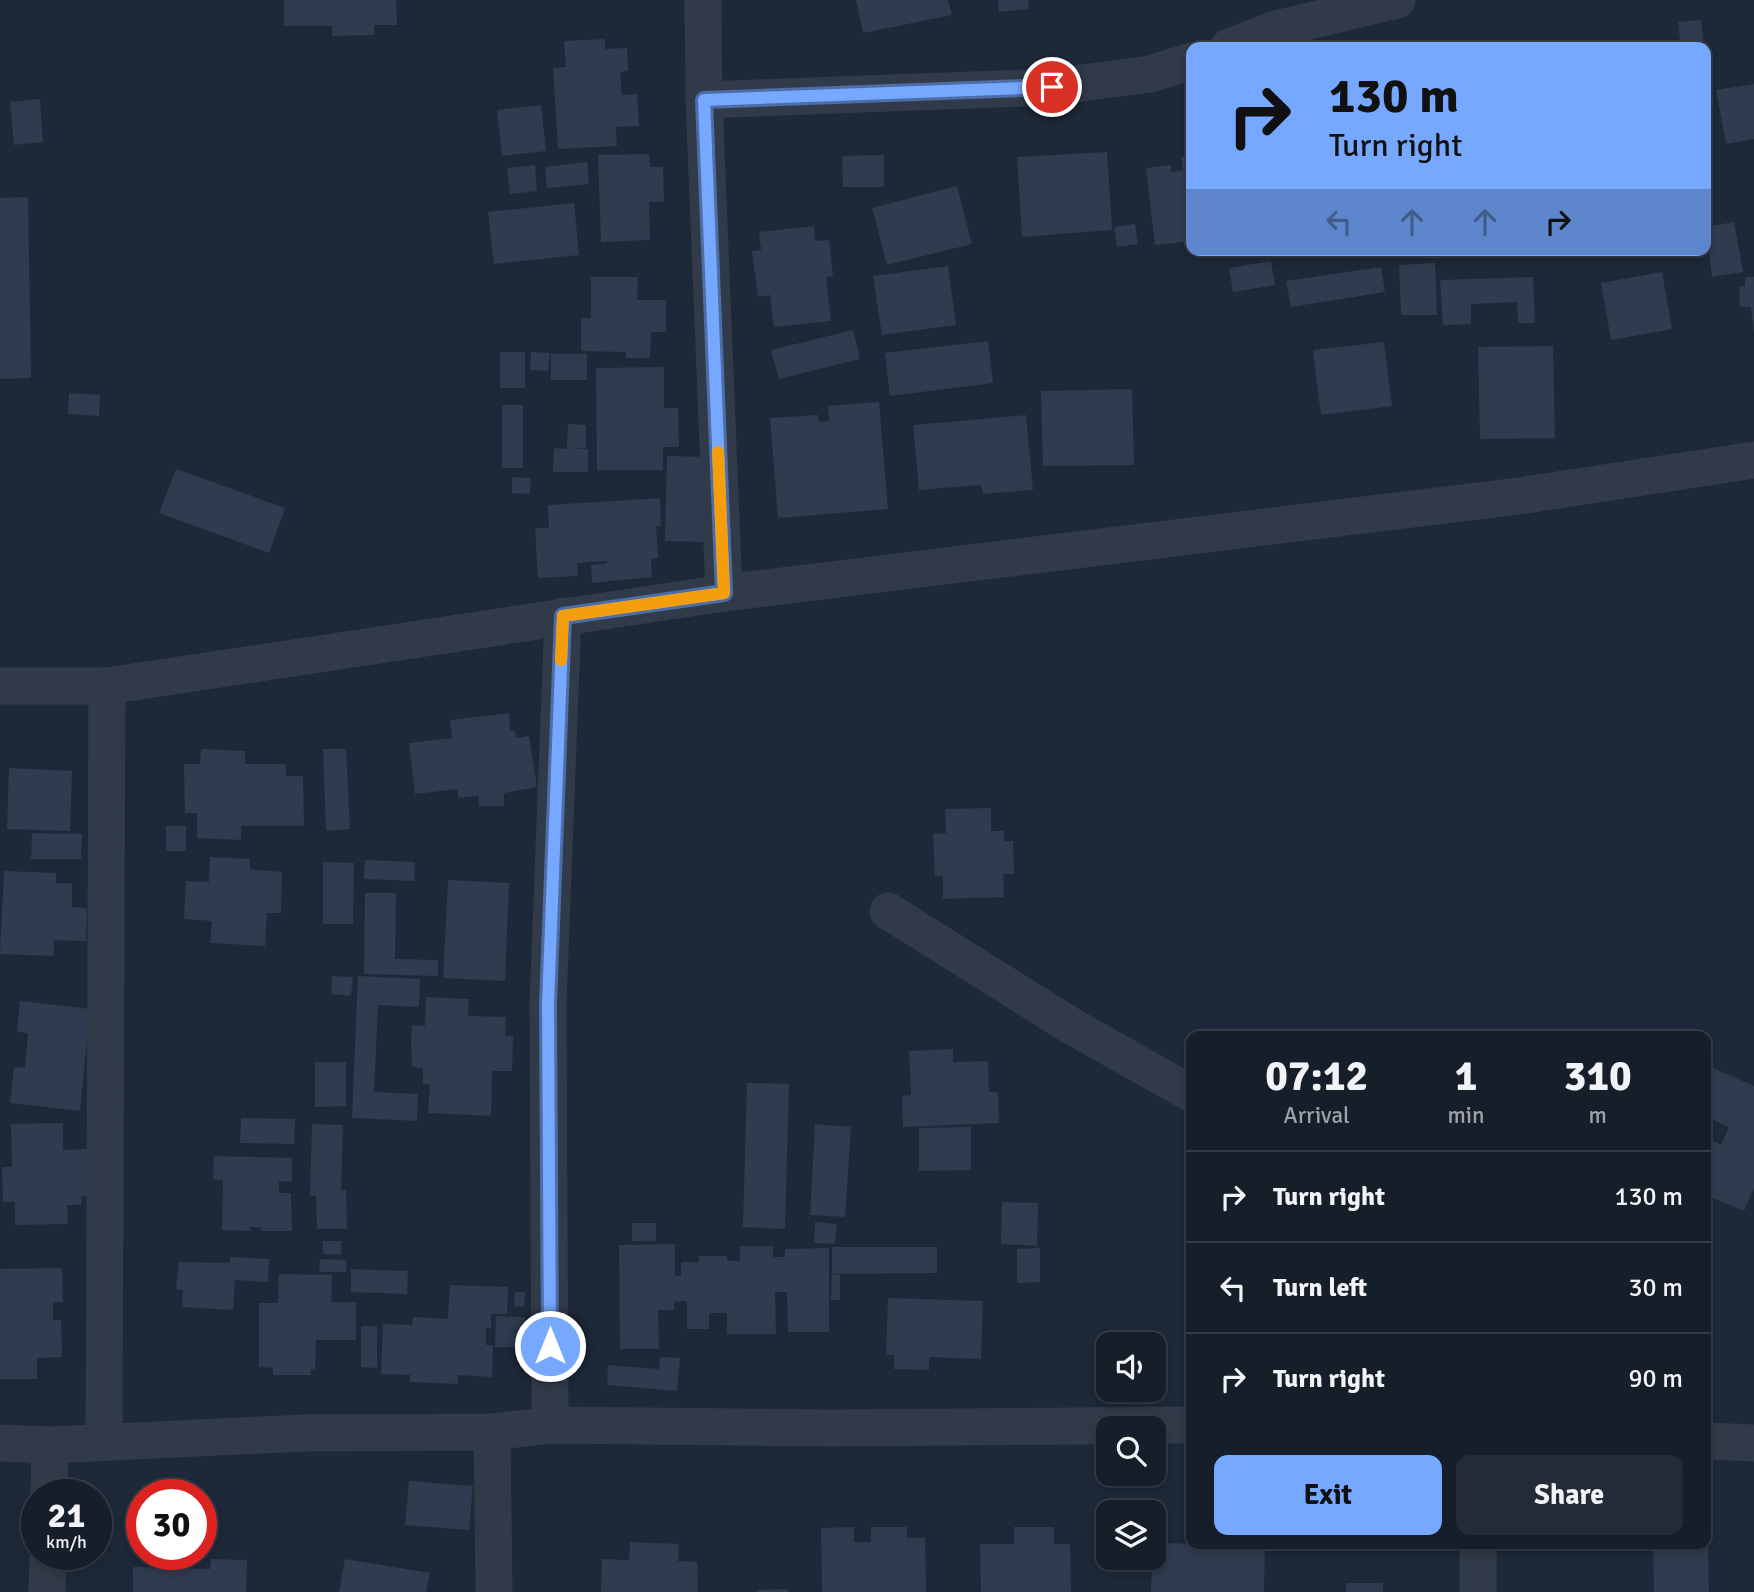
<!DOCTYPE html>
<style>
:root{--surface:#161e2a;--page:#232b36;--text:#f1f3f6;--muted:#9ea2a8;--line:#353c47;--accent:#76a8ff}
body{margin:0;font-family:Signika,sans-serif;background:var(--page);color:var(--text);height:100vh;display:flex;flex-direction:column;font-size:26px;white-space:nowrap}
*{box-sizing:border-box;margin:0}
p{font-size:23px;color:var(--muted)}
.icon{flex:none;width:38px;height:38px;fill:none;stroke:currentColor;stroke-width:2;stroke-linecap:round;stroke-linejoin:round}
.map{position:relative;flex:1;overflow:hidden}
.side{position:absolute;left:1186px;top:1031px;width:525px;height:518px;display:flex;flex-direction:column;background:var(--surface);border-radius:14px;box-shadow:0 4px 10px #0003,0 0 0 2px var(--line)}
.side>*{flex:none}
.guide{position:absolute;left:1186px;top:42px;width:525px;height:214px;border-radius:14px;box-shadow:0 4px 10px #0003,0 0 0 2px var(--line);background:#76a8ff;color:#111;overflow:hidden}
.fabs{position:absolute;left:1096px;top:1332px;display:grid;gap:14px}
.fabs a{display:grid;place-items:center;width:70px;height:70px;border-radius:14px;background:var(--surface);box-shadow:0 4px 10px #0003,0 0 0 2px var(--line);font-size:35px}
.speed{position:absolute;left:21px;top:1479px;display:flex;gap:14px;font-size:35px;font-weight:700;text-align:center}
.speed>*{display:grid;place-content:center;width:91px;height:91px;border-radius:50%;background:var(--surface);box-shadow:0 4px 10px #0003,0 0 0 2px var(--line);line-height:1}
.speed small{font-size:18px;font-weight:400}
.speed .limit{border:10px solid #d22;background:#fff;color:#111}
.pin{position:absolute;display:grid;place-items:center;width:60px;height:60px;color:#fff;margin:-30px;border:4px solid #fff;border-radius:50%;box-shadow:0 2px 7px #0007}
.me{position:absolute;width:77px;margin:-38px;rotate:0deg;stroke-linejoin:round;filter:drop-shadow(0 0 5px #0008)}
.turn{display:flex;align-items:center;gap:24px;height:147px;padding:0 28px;font-size:32px}
.turn .icon{width:91px;height:91px;stroke-width:2.5}
.turn b{display:block;font-size:49px;line-height:60px}
.lanes{display:flex;align-items:center;height:66px;padding:0 28px;background:#0003;justify-content:center;gap:35px;direction:ltr}
.lanes .off{opacity:.35}
.eta{display:flex;justify-content:space-evenly;align-items:center;height:119px;text-align:center}
.eta b{font-size:42px;font-weight:800;line-height:49px}
.button{display:flex;gap:14px;margin-top:auto;padding:14px 28px}
.button a{flex:1;height:80px;border-radius:14px;background:var(--accent);color:#111;font-size:28px;font-weight:800;line-height:80px;text-align:center}
.button a+a{background:var(--page);color:var(--text)}
ul{padding:0;list-style:none}
li{display:flex;align-items:center;gap:21px;height:91px;padding:0 28px;border-top:2px solid var(--line)}
li div{flex:1}
li b{display:block;font-size:26px}
li em{font-style:normal}
.map>svg:first-child{display:block}
.building{fill:#2f3c4f}
.lines{fill:none;stroke-linecap:round;stroke-linejoin:round}
.minor{stroke:#313a48;stroke-width:37}
.route-casing{stroke:#4d6da6;stroke-width:18}
.route{stroke:#76a8ff;stroke-width:12}
.slow{stroke:#f59e0b;stroke-width:12}
</style>
<div class="map">
<svg width="1754" height="1592" viewBox="0 0 1754 1592">
<rect width="100%" height="100%" fill="#1d2838"/>
<g class="building">
<path d="M 284,0 L 396,0 L 397,25 L 374,25 L 374,35 L 332,36 L 332,26 L 284,26 Z"/>
<path d="M 856,0 L 948,0 L 952,15 L 863,33 Z"/>
<path d="M 998,0 L 1028,0 L 1029,9 L 999,12 Z"/>
<path d="M 1701,20 L 1704,47 L 1681,47 L 1678,22 Z"/>
<path d="M 605,39 L 605,49 L 627,48 L 628,71 L 620,72 L 622,95 L 637,94 L 639,126 L 616,127 L 617,146 L 558,149 L 553,68 L 566,67 L 564,41 Z"/>
<path d="M 1754,84 L 1754,139 L 1726,144 L 1716,90 Z"/>
<path d="M 40,99 L 43,142 L 14,145 L 10,102 Z"/>
<path d="M 541,105 L 546,151 L 502,156 L 497,110 Z"/>
<path d="M 1107,152 L 1112,230 L 1022,237 L 1017,157 Z"/>
<path d="M 649,154 L 650,167 L 663,167 L 664,202 L 649,202 L 650,240 L 601,242 L 598,155 Z"/>
<path d="M 884,155 L 884,187 L 843,187 L 842,156 Z"/>
<path d="M 1192,156 L 1192,241 L 1155,245 L 1146,168 L 1171,165 L 1171,172 L 1183,170 L 1181,157 Z"/>
<path d="M 587,162 L 589,184 L 547,188 L 545,167 Z"/>
<path d="M 535,165 L 537,191 L 510,194 L 507,168 Z"/>
<path d="M 957,186 L 972,244 L 887,265 L 872,208 Z"/>
<path d="M 28,197 L 31,378 L 0,379 L 0,198 Z"/>
<path d="M 574,203 L 579,255 L 494,264 L 488,212 Z"/>
<path d="M 1734,222 L 1743,272 L 1712,277 L 1706,227 Z"/>
<path d="M 1135,224 L 1138,244 L 1117,247 L 1114,227 Z"/>
<path d="M 814,226 L 815,241 L 829,240 L 833,276 L 826,277 L 831,321 L 774,327 L 770,295 L 758,297 L 752,251 L 761,250 L 759,232 Z"/>
<path d="M 1374,250 L 1415,250 L 1415,252 L 1376,258 Z"/>
<path d="M 1271,261 L 1275,285 L 1233,292 L 1229,268 Z"/>
<path d="M 1435,263 L 1437,315 L 1401,315 L 1399,265 Z"/>
<path d="M 948,266 L 956,325 L 882,335 L 873,276 Z"/>
<path d="M 1381,267 L 1385,292 L 1291,307 L 1286,281 Z"/>
<path d="M 1662,272 L 1672,329 L 1611,340 L 1601,283 Z"/>
<path d="M 591,277 L 638,277 L 637,300 L 666,300 L 666,332 L 651,332 L 650,358 L 626,358 L 626,352 L 581,351 L 581,318 L 591,318 Z"/>
<path d="M 1533,277 L 1535,323 L 1518,323 L 1517,302 L 1471,304 L 1471,324 L 1443,325 L 1440,280 Z"/>
<path d="M 1745,277 L 1754,277 L 1754,335 L 1751,307 L 1740,307 L 1739,287 L 1745,286 Z"/>
<path d="M 853,330 L 860,359 L 779,379 L 771,350 Z"/>
<path d="M 988,341 L 993,383 L 890,396 L 885,353 Z"/>
<path d="M 1384,342 L 1392,406 L 1321,415 L 1313,350 Z"/>
<path d="M 1553,346 L 1555,438 L 1480,439 L 1478,347 Z"/>
<rect x="500" y="352" width="25" height="36"/>
<path d="M 531,352 L 550,353 L 548,371 L 530,370 Z"/>
<rect x="551" y="354" width="36" height="26"/>
<path d="M 664,367 L 664,408 L 678,408 L 679,447 L 663,447 L 663,470 L 597,470 L 596,368 Z"/>
<path d="M 1132,389 L 1134,465 L 1043,466 L 1041,391 Z"/>
<path d="M 69,393 L 100,395 L 99,416 L 68,414 Z"/>
<path d="M 879,402 L 888,509 L 778,518 L 770,418 L 818,415 L 819,422 L 829,421 L 828,406 Z"/>
<rect x="502" y="405" width="21" height="63"/>
<path d="M 1026,415 L 1033,490 L 983,494 L 981,485 L 919,490 L 913,425 Z"/>
<path d="M 568,424 L 586,425 L 586,448 L 570,449 L 588,449 L 588,472 L 553,472 L 554,448 L 567,449 Z"/>
<path d="M 667,456 L 709,457 L 707,542 L 665,541 Z"/>
<path d="M 176,469 L 285,508 L 269,553 L 159,513 Z"/>
<path d="M 512,477 L 531,478 L 530,494 L 512,493 Z"/>
<path d="M 660,498 L 661,526 L 656,526 L 658,558 L 651,559 L 652,577 L 592,583 L 591,565 L 607,563 L 607,561 L 577,563 L 578,576 L 538,578 L 535,528 L 549,528 L 548,505 Z"/>
<path d="M 509,713 L 510,731 L 515,731 L 516,738 L 529,736 L 537,787 L 504,793 L 504,806 L 479,806 L 479,796 L 458,798 L 458,789 L 415,794 L 409,743 L 452,738 L 450,720 Z"/>
<path d="M 201,749 L 245,751 L 245,764 L 286,764 L 286,776 L 303,776 L 304,826 L 241,826 L 241,840 L 197,838 L 197,813 L 185,813 L 184,764 L 200,764 Z"/>
<path d="M 323,749 L 346,749 L 350,829 L 326,831 Z"/>
<path d="M 9,768 L 72,771 L 70,831 L 7,829 Z"/>
<path d="M 991,808 L 991,831 L 1004,831 L 1004,841 L 1013,841 L 1014,874 L 1003,874 L 1004,897 L 943,899 L 943,876 L 935,876 L 933,834 L 946,833 L 945,809 Z"/>
<rect x="166" y="826" width="20" height="25"/>
<path d="M 32,833 L 82,834 L 81,859 L 31,859 Z"/>
<path d="M 210,857 L 250,859 L 250,869 L 282,872 L 281,913 L 267,913 L 265,946 L 210,943 L 212,921 L 184,919 L 186,881 L 209,882 Z"/>
<path d="M 365,860 L 415,862 L 414,881 L 364,879 Z"/>
<path d="M 323,862 L 354,863 L 353,924 L 323,924 Z"/>
<path d="M 4,871 L 56,873 L 56,883 L 72,883 L 72,907 L 87,908 L 86,941 L 54,940 L 54,956 L 0,954 Z"/>
<path d="M 448,880 L 509,883 L 505,981 L 443,978 Z"/>
<path d="M 365,893 L 396,893 L 395,959 L 438,960 L 438,976 L 364,974 Z"/>
<path d="M 332,976 L 353,977 L 351,996 L 331,994 Z"/>
<path d="M 358,976 L 420,979 L 419,1007 L 378,1005 L 374,1092 L 418,1094 L 417,1121 L 352,1118 Z"/>
<path d="M 426,997 L 469,999 L 468,1016 L 506,1017 L 505,1036 L 513,1036 L 512,1071 L 492,1071 L 491,1116 L 428,1113 L 430,1084 L 423,1084 L 423,1068 L 412,1067 L 411,1039 L 412,1025 L 425,1026 Z"/>
<path d="M 20,1001 L 90,1009 L 80,1111 L 10,1103 L 14,1067 L 25,1068 L 28,1033 L 17,1032 Z"/>
<path d="M 953,1049 L 953,1062 L 988,1061 L 989,1092 L 998,1092 L 999,1123 L 903,1127 L 902,1096 L 911,1095 L 909,1051 Z"/>
<path d="M 315,1062 L 346,1062 L 346,1106 L 315,1107 Z"/>
<path d="M 1706,1065 L 1754,1086 L 1754,1188 L 1744,1211 L 1706,1195 L 1706,1138 L 1721,1145 L 1729,1127 L 1706,1117 Z"/>
<path d="M 747,1083 L 789,1084 L 785,1229 L 743,1227 Z"/>
<path d="M 241,1118 L 295,1119 L 294,1144 L 240,1143 Z"/>
<path d="M 63,1123 L 63,1150 L 87,1149 L 88,1196 L 81,1196 L 81,1205 L 67,1205 L 68,1224 L 15,1225 L 15,1202 L 3,1202 L 2,1167 L 12,1167 L 11,1124 Z"/>
<path d="M 312,1124 L 343,1125 L 341,1190 L 346,1190 L 347,1229 L 317,1229 L 316,1196 L 310,1196 Z"/>
<path d="M 815,1124 L 851,1127 L 845,1217 L 810,1215 Z"/>
<path d="M 971,1127 L 971,1170 L 919,1171 L 919,1128 Z"/>
<path d="M 214,1156 L 292,1158 L 292,1182 L 279,1181 L 279,1193 L 291,1193 L 292,1231 L 261,1231 L 261,1227 L 250,1227 L 250,1231 L 222,1230 L 223,1180 L 213,1179 Z"/>
<path d="M 1002,1202 L 1038,1203 L 1037,1246 L 1001,1244 Z"/>
<path d="M 815,1222 L 837,1224 L 835,1244 L 814,1243 Z"/>
<rect x="632" y="1223" width="24" height="18"/>
<path d="M 323,1241 L 342,1241 L 341,1255 L 323,1254 Z"/>
<path d="M 675,1244 L 675,1276 L 681,1276 L 681,1262 L 699,1262 L 699,1256 L 727,1256 L 727,1261 L 740,1261 L 740,1246 L 773,1246 L 773,1257 L 785,1257 L 785,1249 L 829,1248 L 829,1332 L 788,1332 L 787,1292 L 775,1292 L 776,1334 L 727,1334 L 727,1313 L 709,1313 L 709,1329 L 687,1329 L 687,1301 L 674,1302 L 674,1310 L 658,1310 L 659,1349 L 620,1349 L 619,1245 Z"/>
<path d="M 832,1247 L 937,1247 L 937,1273 L 832,1274 Z"/>
<path d="M 1040,1248 L 1040,1282 L 1017,1283 L 1017,1249 Z"/>
<path d="M 230,1257 L 269,1259 L 268,1282 L 235,1280 L 233,1310 L 182,1307 L 183,1290 L 176,1289 L 179,1262 L 230,1263 Z"/>
<path d="M 320,1259 L 346,1260 L 346,1272 L 319,1272 Z"/>
<path d="M 62,1268 L 63,1302 L 53,1302 L 53,1320 L 61,1320 L 62,1357 L 37,1358 L 37,1379 L 0,1379 L 0,1269 Z"/>
<path d="M 351,1269 L 408,1271 L 407,1294 L 351,1292 Z"/>
<path d="M 279,1274 L 332,1275 L 331,1302 L 356,1302 L 356,1340 L 316,1340 L 315,1369 L 311,1369 L 311,1375 L 273,1375 L 273,1368 L 259,1367 L 259,1303 L 278,1303 Z"/>
<path d="M 832,1274 L 840,1275 L 840,1300 L 831,1300 Z"/>
<path d="M 450,1285 L 508,1287 L 507,1314 L 491,1314 L 491,1328 L 486,1328 L 486,1345 L 493,1345 L 492,1377 L 458,1375 L 458,1384 L 410,1382 L 410,1375 L 381,1374 L 383,1324 L 412,1325 L 413,1317 L 448,1319 Z"/>
<path d="M 515,1292 L 525,1292 L 524,1307 L 514,1306 Z"/>
<path d="M 888,1298 L 983,1301 L 981,1359 L 929,1357 L 929,1370 L 894,1369 L 894,1355 L 886,1355 Z"/>
<path d="M 496,1316 L 525,1317 L 524,1347 L 495,1347 Z"/>
<path d="M 361,1326 L 377,1326 L 377,1368 L 361,1367 Z"/>
<path d="M 660,1357 L 680,1358 L 677,1391 L 607,1385 L 608,1365 L 659,1369 Z"/>
<path d="M 409,1481 L 473,1486 L 469,1530 L 405,1525 Z"/>
<path d="M 854,1527 L 854,1542 L 871,1542 L 871,1527 L 907,1527 L 907,1538 L 925,1538 L 926,1592 L 822,1592 L 821,1528 Z"/>
<path d="M 1014,1527 L 1054,1527 L 1054,1544 L 1070,1544 L 1071,1592 L 981,1592 L 980,1544 L 1014,1544 Z"/>
<path d="M 630,1542 L 679,1544 L 678,1561 L 697,1562 L 698,1592 L 601,1592 L 602,1559 L 629,1560 Z"/>
<path d="M 1153,1543 L 1265,1545 L 1264,1592 L 1151,1592 Z"/>
<path d="M 1653,1544 L 1708,1544 L 1709,1592 L 1654,1592 Z"/>
<path d="M 211,1559 L 247,1560 L 246,1592 L 133,1592 L 133,1567 L 210,1569 Z"/>
<path d="M 345,1559 L 430,1573 L 426,1592 L 339,1592 Z"/>
<rect x="1346" y="1583" width="37" height="9"/>
<path d="M 788,1589 L 788,1592 L 757,1592 L 757,1590 Z"/>
</g>
<g class="lines">
<g class="minor">
<path d="M 703,0 L 704,100 L 724,593"/>
<path d="M 1229,47 L 1276,29 L 1397,0"/>
<path d="M 704,100 L 1052,87 L 1150,74 L 1192,61"/>
<path d="M 0,686 L 107,686 L 724,593 L 1526,495 L 1754,460"/>
<path d="M 888,911 L 1073,1027 L 1192,1094"/>
<path d="M 550,1425 L 548,1004 L 563,616"/>
<path d="M 492,1432 L 494,1592"/>
<path d="M 1706,1441 L 1754,1443"/>
<path d="M 104,1442 L 107,686"/>
<path d="M 0,1443 L 50,1445 L 304,1433 L 492,1432 L 550,1425 L 830,1428 L 1192,1425"/>
<path d="M 49,1494 L 50,1445"/>
<path d="M 47,1592 L 48,1554"/>
<path d="M 1478,1592 L 1478,1544"/>
</g>
</g>
<g class="lines">
<defs>
<path id="route" d="M 550,1346 L 548,1004 L 563,616 L 724,593 L 704,100 L 1052,87"/>
</defs>
<use href="#route" class="route-casing"/>
<use href="#route" class="route"/>
<path class="slow" d="M 561,660 L 563,616 L 724,593 L 718,452"/>
</g>
</svg>
<div class="fabs">
<a><svg class="icon" aria-label="sound" viewBox="0 0 24 24"><path d="M4 9h4l5-4v14l-5-4H4zM17 9q2 3 0 6"/></svg></a>
<a><svg class="icon" aria-label="search" viewBox="0 0 24 24"><circle cx="10" cy="10" r="6"/><path d="M15 15l6 6"/></svg></a>
<a><svg class="icon" aria-label="layers" viewBox="0 0 24 24"><path d="M12 4l9 5-9 5-9-5zM3 14l9 5 9-5"/></svg></a>
</div>
<div class="speed"><div>21<small>km/h</small></div><div class="limit">30</div></div>
<div class="pin" style="left:1052px;top:87px;background:#d93025"><svg class="icon" aria-label="arrive" viewBox="0 0 24 24"><path d="M6 21V4h12l-3 4 3 4H6"/></svg></div>
<svg class="me" style="left:550px;top:1346px" viewBox="-20 -20 40 40"><circle r="17" fill="#76a8ff" stroke="#fff" stroke-width="3"/><path d="M0-11L8 9 0 5-8 9z" fill="#fff"/></svg>
<div class="guide">
<div class="turn"><svg class="icon" aria-label="right" viewBox="0 0 24 24"><path d="M7 20v-9h11M14 6l5 5-5 5"/></svg><div><b>130 m</b>Turn right</div></div>
<div class="lanes"><svg class="icon off" aria-label="left" viewBox="0 0 24 24"><path d="M17 20v-9H6M10 6l-5 5 5 5"/></svg><svg class="icon off" aria-label="ahead" viewBox="0 0 24 24"><path d="M12 20V5M6 11l6-6 6 6"/></svg><svg class="icon off" aria-label="ahead" viewBox="0 0 24 24"><path d="M12 20V5M6 11l6-6 6 6"/></svg><svg class="icon" aria-label="right" viewBox="0 0 24 24"><path d="M7 20v-9h11M14 6l5 5-5 5"/></svg></div>
</div>
<section class="side">
<div class="eta">
<div><b>07:12</b><p>Arrival</p></div>
<div><b>1</b><p>min</p></div>
<div><b>310</b><p>m</p></div>
</div>
<ul>
<li><svg class="icon" aria-label="right" viewBox="0 0 24 24"><path d="M7 20v-9h11M14 6l5 5-5 5"/></svg><div><b>Turn right</b></div><em>130 m</em></li>
<li><svg class="icon" aria-label="left" viewBox="0 0 24 24"><path d="M17 20v-9H6M10 6l-5 5 5 5"/></svg><div><b>Turn left</b></div><em>30 m</em></li>
<li><svg class="icon" aria-label="right" viewBox="0 0 24 24"><path d="M7 20v-9h11M14 6l5 5-5 5"/></svg><div><b>Turn right</b></div><em>90 m</em></li>
</ul>
<div class="button"><a>Exit</a><a>Share</a></div>
</section>
</div>
